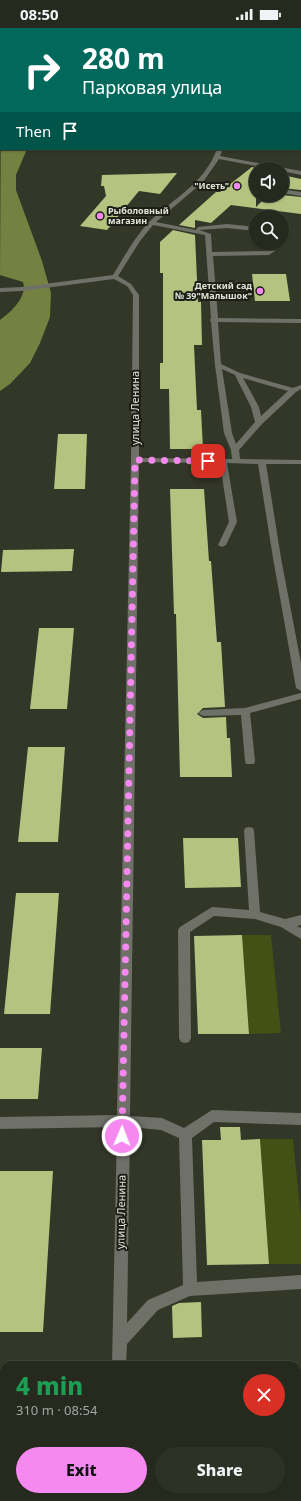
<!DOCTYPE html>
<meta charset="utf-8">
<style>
:root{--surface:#26291d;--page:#2e3126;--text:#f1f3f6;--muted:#a4a6a4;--line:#42453b;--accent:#f589ef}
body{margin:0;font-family:"Noto Sans",sans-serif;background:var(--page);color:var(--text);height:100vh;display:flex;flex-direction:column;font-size:15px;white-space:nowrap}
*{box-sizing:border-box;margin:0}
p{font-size:13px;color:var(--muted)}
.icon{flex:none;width:22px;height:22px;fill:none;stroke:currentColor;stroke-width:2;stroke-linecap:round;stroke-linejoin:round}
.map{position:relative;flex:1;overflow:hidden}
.details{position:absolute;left:0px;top:1333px;width:301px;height:140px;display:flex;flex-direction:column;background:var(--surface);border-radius:12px 12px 0 0;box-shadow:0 1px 3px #0004,0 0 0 1px var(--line)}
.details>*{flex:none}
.top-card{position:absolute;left:0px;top:0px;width:301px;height:122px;box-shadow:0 1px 3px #0004,0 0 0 1px var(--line);background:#00695c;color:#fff;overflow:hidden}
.controls{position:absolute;left:249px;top:134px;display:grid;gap:8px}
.controls a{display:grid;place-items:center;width:40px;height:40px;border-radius:50%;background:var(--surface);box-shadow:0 1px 3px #0004,0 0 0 1px var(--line);font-size:20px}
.pin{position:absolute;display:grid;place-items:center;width:34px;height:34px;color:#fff;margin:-17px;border-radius:8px;box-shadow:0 2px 6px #0006}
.me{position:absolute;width:44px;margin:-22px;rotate:1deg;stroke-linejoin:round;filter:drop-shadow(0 0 3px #0008)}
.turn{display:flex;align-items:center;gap:14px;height:84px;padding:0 16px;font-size:18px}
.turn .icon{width:52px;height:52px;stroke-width:2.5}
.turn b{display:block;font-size:28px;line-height:34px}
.then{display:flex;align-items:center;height:38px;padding:0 16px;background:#0003;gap:8px;font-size:15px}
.round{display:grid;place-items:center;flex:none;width:42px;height:42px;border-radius:21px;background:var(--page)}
.overview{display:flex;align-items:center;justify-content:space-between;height:68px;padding:0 16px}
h1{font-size:24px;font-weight:800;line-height:30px;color:#1e9e55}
.primary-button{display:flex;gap:8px;margin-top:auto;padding:8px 16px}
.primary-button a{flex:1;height:46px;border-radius:24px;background:var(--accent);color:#111;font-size:16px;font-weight:800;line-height:46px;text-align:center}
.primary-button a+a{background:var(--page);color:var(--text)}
.status{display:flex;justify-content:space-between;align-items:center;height:28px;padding:0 20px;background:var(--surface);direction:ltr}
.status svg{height:11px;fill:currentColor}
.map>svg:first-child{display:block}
.green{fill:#455015}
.water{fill:#748140}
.building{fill:#b4c37f}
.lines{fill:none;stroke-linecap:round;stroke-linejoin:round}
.minor{fill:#6f7169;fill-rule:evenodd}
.route{stroke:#f589ef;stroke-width:7;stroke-dasharray:0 12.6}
.poi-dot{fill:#f589ef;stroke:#1c1e16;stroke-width:1.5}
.labels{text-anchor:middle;stroke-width:4;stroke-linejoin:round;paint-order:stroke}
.far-poi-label{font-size:9px;font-weight:bold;fill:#e0e3d8;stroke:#1c1e16;text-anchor:end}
.street-label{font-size:11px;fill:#e0e3d8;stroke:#1c1e16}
</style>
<div class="status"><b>08:50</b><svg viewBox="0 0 49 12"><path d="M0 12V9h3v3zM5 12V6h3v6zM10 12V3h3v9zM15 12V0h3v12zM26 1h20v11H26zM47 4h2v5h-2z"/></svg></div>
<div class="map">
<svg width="301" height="1473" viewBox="0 0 301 1473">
<rect width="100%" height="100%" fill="#333727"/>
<g class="green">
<path d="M 242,907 L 271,907 L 281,1005 L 249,1006 Z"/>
<path d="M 260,1111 L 293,1111 L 301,1190 L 301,1236 L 269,1236 Z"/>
</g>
<path class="water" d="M 1,62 L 1,121 L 27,121 L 16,147 L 16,162 L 42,233 L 51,265 L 50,289 L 40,315 L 30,335 L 10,356 L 0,363 L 0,292 C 10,285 28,269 23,254 L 0,247 Z"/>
<g class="building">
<path d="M 252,139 L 256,140 L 256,179 L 268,167 L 282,167 L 301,169 L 301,186 L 231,177 L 211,195 L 195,192 L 195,200 L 179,197 L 216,164 L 220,164 Z"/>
<path d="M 177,145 L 160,166 L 139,163 L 107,202 L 80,198 L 106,168 L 104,158 L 101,158 L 102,147 Z"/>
<path d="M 287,148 L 301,151 L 301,162 L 282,160 L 282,154 Z"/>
<path d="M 173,202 L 195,207 L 198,274 L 201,274 L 202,317 L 194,317 L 197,382 L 201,382 L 203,421 L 170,421 L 169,361 L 160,361 L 160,335 L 163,335 L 163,245 L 160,245 L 160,214 Z"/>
<path d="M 252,246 L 286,246 L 290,273 L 255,273 Z"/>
<path d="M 58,406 L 87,406 L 85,461 L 54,461 Z"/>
<path d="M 170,461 L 204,461 L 209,533 L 211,533 L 217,614 L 221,614 L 225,679 L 203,680 L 197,686 L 203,690 L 226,689 L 227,710 L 230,710 L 232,749 L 180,749 L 176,586 L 174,586 Z"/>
<path d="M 74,521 L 72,543 L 1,544 L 3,522 Z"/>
<path d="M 39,600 L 74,600 L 67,681 L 30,681 Z"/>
<path d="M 28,719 L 65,719 L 58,814 L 18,814 Z"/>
<path d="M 183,810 L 238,810 L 241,859 L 185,860 Z"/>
<path d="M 16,865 L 59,865 L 50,986 L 4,986 Z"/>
<path d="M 242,907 L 249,1006 L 198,1006 L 194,908 Z"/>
<path d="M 0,1020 L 42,1020 L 38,1071 L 0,1071 Z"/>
<path d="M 220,1099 L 240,1099 L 241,1112 L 260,1111 L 269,1236 L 207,1237 L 202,1112 L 221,1112 Z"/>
<path d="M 0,1143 L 53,1143 L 43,1304 L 0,1304 Z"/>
<path d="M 201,1274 L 202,1309 L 173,1310 L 172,1278 L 179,1275 Z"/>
</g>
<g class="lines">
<g class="minor">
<rect x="196" y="0" width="4" height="1"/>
<rect x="300" y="79" width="1" height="2"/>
<path d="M 217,121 L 223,121 L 220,128 L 301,143 L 301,147 L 282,143 L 282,141 L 272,141 L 219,131 L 203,154 L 156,194 L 196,202 L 198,199 L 227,196 L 256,199 L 256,203 L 227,200 L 199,202 L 211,206 L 212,224 L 268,223 L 269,222 L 265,215 L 271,215 L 275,223 L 269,227 L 213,228 L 218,290 L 301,291 L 301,295 L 218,294 L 221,336 L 240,345 L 293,360 L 301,357 L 301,361 L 296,364 L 262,396 L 239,422 L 240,431 L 301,432 L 301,436 L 266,436 L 281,530 L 301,635 L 301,663 L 296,660 L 273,530 L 258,436 L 227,435 L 237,494 L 226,517 L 222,519 L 218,517 L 229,494 L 220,435 L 139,434 L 130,1088 L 162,1090 L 184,1100 L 212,1082 L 301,1085 L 301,1097 L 214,1094 L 192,1110 L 197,1254 L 301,1247 L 301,1261 L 190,1268 L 158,1282 L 127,1316 L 126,1337 L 112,1337 L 117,1099 L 0,1101 L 0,1089 L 117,1087 L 131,432 L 133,267 L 127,258 L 114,251 L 22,263 L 0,264 L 0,260 L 22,259 L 113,247 C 124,229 134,210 149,194 C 175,169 204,156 217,121 ZM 153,197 L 205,207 L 211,290 L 210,292 L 211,294 L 215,337 L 224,405 L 231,422 L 232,431 L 139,430 L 139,267 L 131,256 L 118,248 L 140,213 ZM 222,341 L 235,347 L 251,379 L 255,394 L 236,416 L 232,405 ZM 243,350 L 288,363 L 261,388 L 259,379 ZM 130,1099 L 161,1102 L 179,1110 L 183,1257 L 148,1272 L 127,1295 Z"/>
<path d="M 282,161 L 301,164 L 301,168 L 282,165 Z"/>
<path d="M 301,665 L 301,671 L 250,685 L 255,733 L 254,736 L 246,736 L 245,733 L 241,687 L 203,688 L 198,685 L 203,682 L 245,680 Z"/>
<path d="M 249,799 L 253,800 L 254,803 L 260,884 L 285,891 L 301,887 L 301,897 L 297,898 L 301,900 L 301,911 L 281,899 L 255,891 L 214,888 L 190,904 L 191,1010 L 189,1014 L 185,1015 L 181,1014 L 179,1010 L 178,902 L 180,899 L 212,879 L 249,882 L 244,803 L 245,800 Z"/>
<rect x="297" y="1371" width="4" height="14"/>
<rect x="110" y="1469" width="16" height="4"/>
</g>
</g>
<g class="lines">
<path class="route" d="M 122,1108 L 135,432 L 208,433"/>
</g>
<g class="poi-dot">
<circle cx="237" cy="158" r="4"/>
<circle cx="100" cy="188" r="4"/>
<circle cx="260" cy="263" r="4"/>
</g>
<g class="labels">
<g class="far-poi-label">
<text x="229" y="161">"Исеть"</text>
<text x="108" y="186" text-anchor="start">Рыболовный<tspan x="108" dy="10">магазин</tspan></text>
<text x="252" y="261">Детский сад<tspan x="252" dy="10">№ 39"Малышок"</tspan></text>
</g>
<g class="street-label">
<text transform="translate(135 380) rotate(-90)" y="4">улица Ленина</text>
<text transform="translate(121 1184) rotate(-89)" y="4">улица Ленина</text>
</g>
</g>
</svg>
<div class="controls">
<a><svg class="icon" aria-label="sound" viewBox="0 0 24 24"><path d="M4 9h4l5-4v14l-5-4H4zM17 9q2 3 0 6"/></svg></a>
<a><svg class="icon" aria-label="search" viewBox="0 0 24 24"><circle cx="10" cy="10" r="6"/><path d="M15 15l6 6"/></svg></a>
</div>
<div class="pin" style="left:208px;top:433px;background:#d93025"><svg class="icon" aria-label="arrive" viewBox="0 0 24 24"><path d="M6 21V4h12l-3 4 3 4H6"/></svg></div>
<svg class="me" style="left:122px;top:1108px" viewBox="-20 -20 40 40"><circle r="17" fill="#f589ef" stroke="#fff" stroke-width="3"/><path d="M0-11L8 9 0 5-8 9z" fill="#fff"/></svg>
<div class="top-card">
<div class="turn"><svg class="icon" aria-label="right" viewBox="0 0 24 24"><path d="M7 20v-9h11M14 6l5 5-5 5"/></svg><div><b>280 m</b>Парковая улица</div></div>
<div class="then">Then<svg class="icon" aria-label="arrive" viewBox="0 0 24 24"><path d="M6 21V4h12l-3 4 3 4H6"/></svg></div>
</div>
<section class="details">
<div class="overview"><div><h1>4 min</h1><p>310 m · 08:54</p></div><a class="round" style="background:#d93025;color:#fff"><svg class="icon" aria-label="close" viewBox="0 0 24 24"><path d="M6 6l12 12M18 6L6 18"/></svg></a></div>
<div class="primary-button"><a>Exit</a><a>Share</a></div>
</section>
</div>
